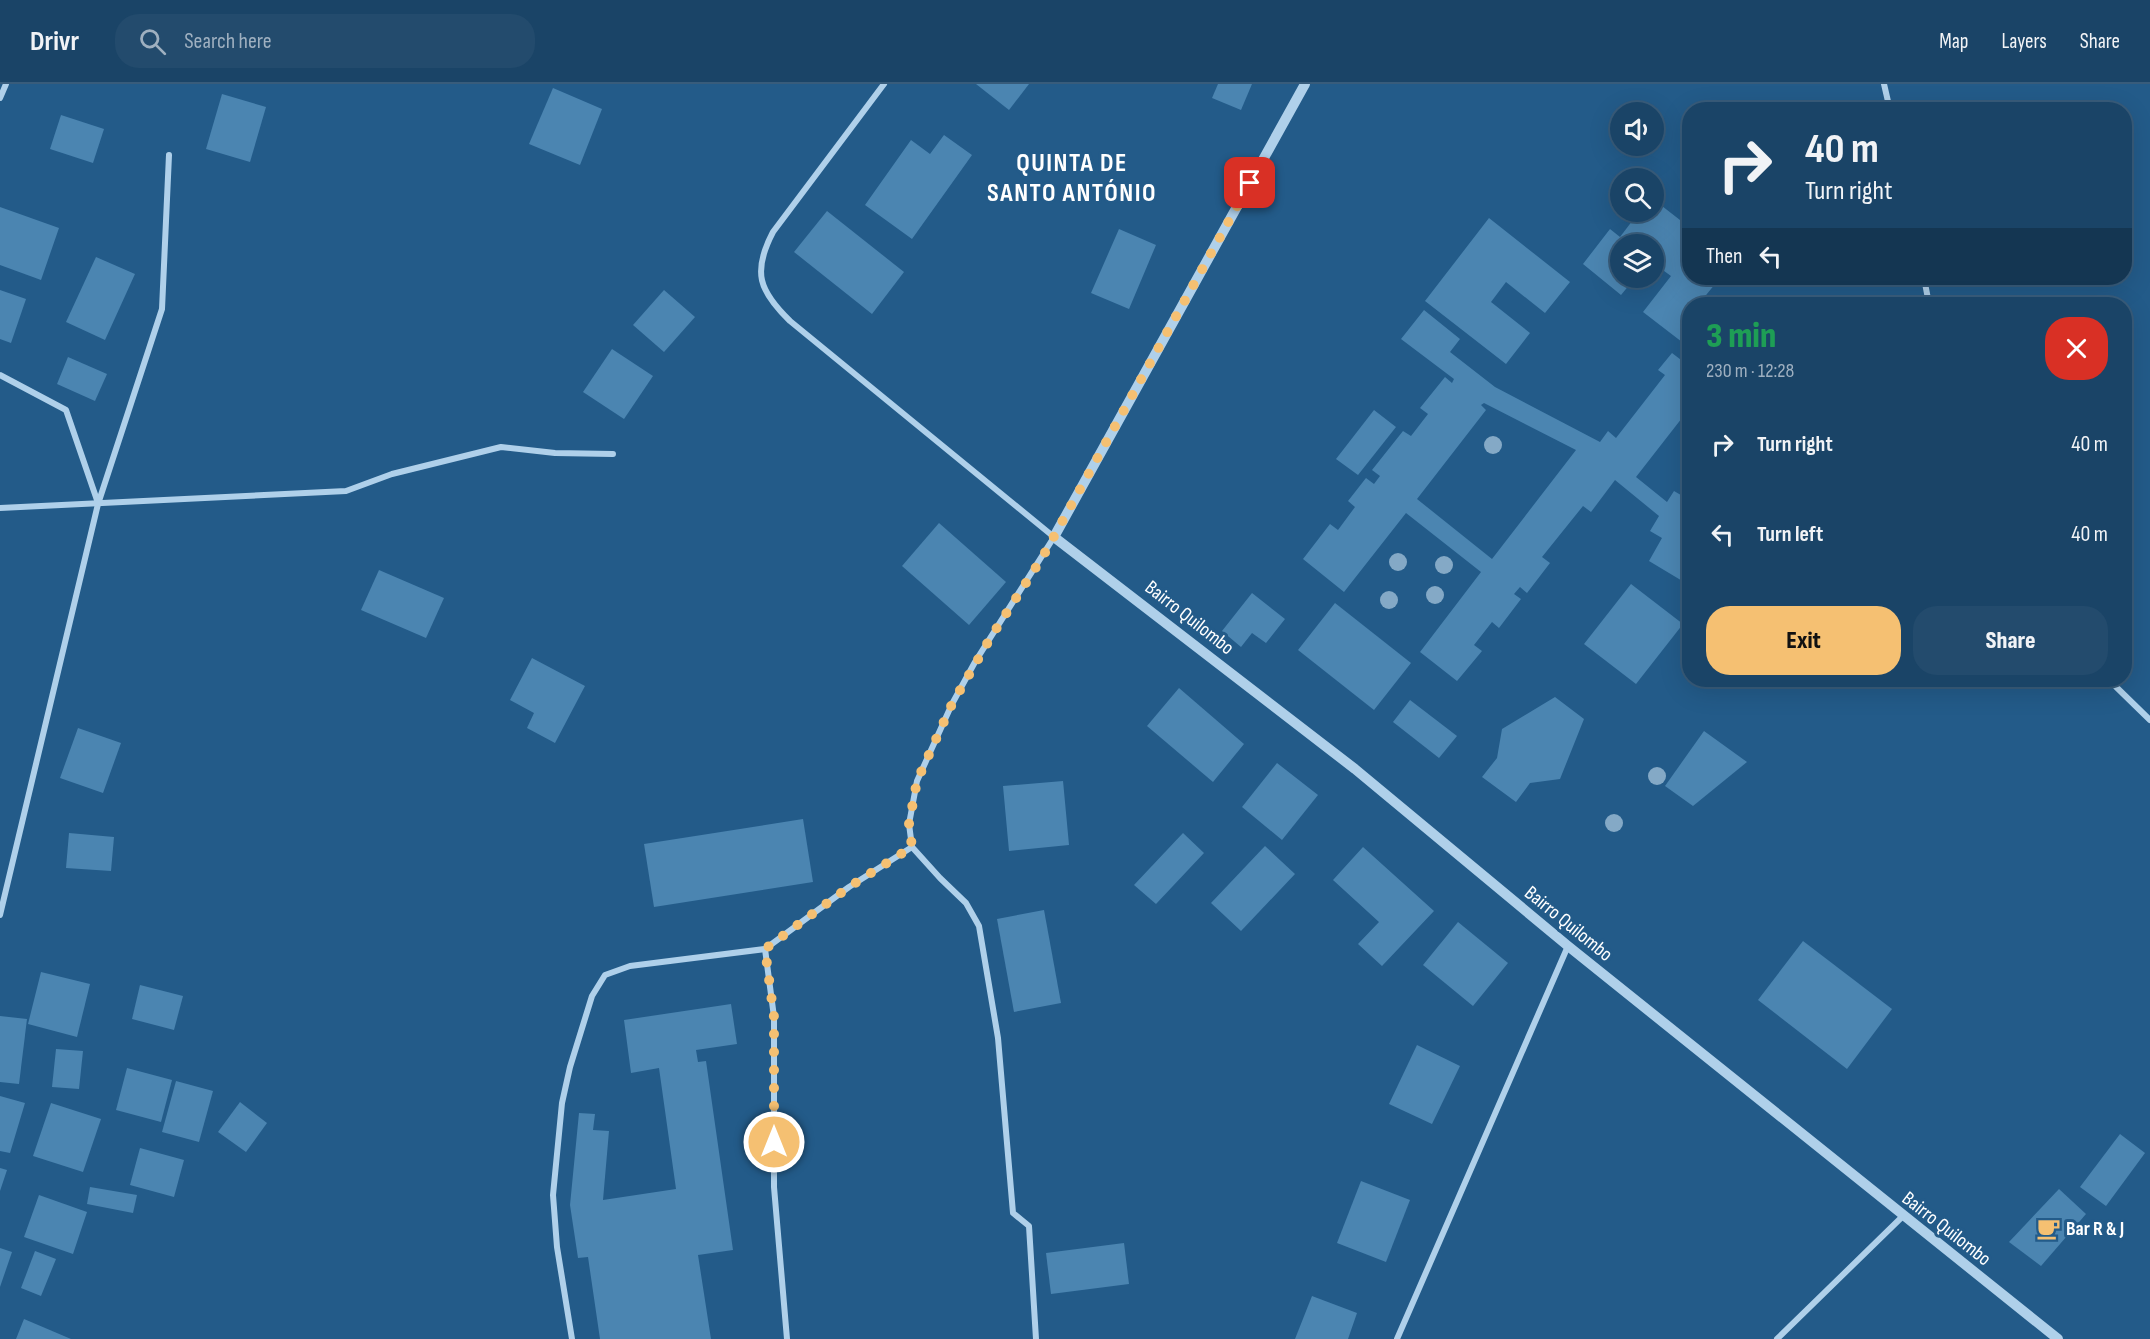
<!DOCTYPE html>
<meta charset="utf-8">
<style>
:root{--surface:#1a4467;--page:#234b6d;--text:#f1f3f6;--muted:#9fb0c0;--line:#385c7b;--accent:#f5c072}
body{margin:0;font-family:"Sofia Sans Condensed",sans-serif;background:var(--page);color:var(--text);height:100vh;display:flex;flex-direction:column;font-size:22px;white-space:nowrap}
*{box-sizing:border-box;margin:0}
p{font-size:20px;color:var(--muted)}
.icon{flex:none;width:33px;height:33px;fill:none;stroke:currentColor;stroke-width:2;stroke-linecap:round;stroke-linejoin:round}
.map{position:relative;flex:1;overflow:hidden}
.details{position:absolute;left:1682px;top:213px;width:450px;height:390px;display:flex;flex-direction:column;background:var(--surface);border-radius:24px;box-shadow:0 6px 24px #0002,0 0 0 2px var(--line)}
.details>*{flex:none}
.hud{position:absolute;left:1682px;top:18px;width:450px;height:183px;border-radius:24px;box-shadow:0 6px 24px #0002,0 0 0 2px var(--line);background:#1a4467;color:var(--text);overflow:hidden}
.controls{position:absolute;left:1610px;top:18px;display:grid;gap:12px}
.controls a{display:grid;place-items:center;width:54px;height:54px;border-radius:50%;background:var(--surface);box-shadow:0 6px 24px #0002,0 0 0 2px var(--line);font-size:30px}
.pin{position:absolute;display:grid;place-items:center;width:51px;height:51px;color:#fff;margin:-26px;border-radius:12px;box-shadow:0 3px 9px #0006}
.me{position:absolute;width:66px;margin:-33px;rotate:0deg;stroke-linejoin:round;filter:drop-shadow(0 0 4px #0008)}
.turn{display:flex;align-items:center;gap:21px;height:126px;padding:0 24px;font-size:27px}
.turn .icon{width:78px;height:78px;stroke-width:2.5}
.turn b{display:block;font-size:42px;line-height:51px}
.then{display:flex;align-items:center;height:57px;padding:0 24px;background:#0003;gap:12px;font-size:22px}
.round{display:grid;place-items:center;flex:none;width:63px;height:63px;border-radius:24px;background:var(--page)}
.summary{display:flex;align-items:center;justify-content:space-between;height:102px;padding:0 24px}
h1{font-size:36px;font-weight:800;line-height:45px;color:#1e9e55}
.cta{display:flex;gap:12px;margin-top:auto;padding:12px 24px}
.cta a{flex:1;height:69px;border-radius:24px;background:var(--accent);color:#111;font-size:24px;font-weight:800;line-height:69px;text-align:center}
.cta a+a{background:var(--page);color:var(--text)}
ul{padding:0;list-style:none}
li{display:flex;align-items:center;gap:18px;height:90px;padding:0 24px}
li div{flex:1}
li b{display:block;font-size:22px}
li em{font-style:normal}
header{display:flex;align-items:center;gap:36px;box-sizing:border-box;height:84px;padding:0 30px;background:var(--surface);border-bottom:2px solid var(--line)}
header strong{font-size:28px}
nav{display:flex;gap:33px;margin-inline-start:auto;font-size:21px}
.search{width:420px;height:54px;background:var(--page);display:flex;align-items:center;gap:15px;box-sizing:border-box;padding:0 21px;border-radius:24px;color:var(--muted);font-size:22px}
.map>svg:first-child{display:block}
.building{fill:#4b85b1;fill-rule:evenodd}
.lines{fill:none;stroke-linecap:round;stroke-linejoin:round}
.minor{stroke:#afd0ea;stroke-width:6}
.tertiary{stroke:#afd0ea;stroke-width:10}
.tree{fill:#84a9c6}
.route{stroke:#f5c072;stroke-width:10;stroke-dasharray:0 18}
.labels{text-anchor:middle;stroke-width:6;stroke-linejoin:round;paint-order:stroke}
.street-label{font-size:20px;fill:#fff;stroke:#235b89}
.poi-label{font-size:20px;font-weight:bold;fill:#fff;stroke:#235b89;text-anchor:start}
.district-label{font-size:26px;font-weight:bold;letter-spacing:1.5px;fill:#fff;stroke:#235b89}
</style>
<header>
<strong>Drivr</strong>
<div class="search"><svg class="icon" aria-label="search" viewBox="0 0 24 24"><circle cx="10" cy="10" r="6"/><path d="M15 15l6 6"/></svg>Search here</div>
<nav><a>Map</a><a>Layers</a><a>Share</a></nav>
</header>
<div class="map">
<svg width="2150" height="1255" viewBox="0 0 2150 1255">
<rect width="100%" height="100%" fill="#235b89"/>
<g class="building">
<path d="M 976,0 L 1029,0 L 1009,26 Z"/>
<path d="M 1218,0 L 1252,0 L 1241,26 L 1212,14 Z"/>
<path d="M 553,4 L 602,25 L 580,81 L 529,60 Z"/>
<path d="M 222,10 L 266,23 L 250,78 L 206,65 Z"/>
<path d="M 61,31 L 104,45 L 93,79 L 50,65 Z"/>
<path d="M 944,51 L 972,71 L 912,155 L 865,121 L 911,56 L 930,70 Z"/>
<path d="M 1653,115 L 1689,143 L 1689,194 L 1720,194 L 1702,216 L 1707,220 L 1689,220 L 1689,248 L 1682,258 L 1643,228 L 1671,192 L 1653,179 L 1653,160 L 1620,160 L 1620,194 L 1635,194 L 1621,211 L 1583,180 L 1610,145 L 1620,153 L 1639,128 L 1653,128 Z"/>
<path d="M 0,123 L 59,144 L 41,196 L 0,181 Z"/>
<path d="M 827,127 L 904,188 L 872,230 L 794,168 Z"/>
<path d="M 1489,134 L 1570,198 L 1545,229 L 1506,198 L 1491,218 L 1530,249 L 1506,280 L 1425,217 Z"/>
<path d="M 1119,145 L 1156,161 L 1129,225 L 1091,209 Z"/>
<path d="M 96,173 L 135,190 L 105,256 L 66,238 Z"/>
<path d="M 0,206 L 26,215 L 11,259 L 0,255 Z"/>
<path d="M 664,206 L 695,233 L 664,268 L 633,241 Z"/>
<path d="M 1424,226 L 1460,255 L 1450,268 L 1495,303 L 1600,358 L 1608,347 L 1616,354 L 1665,291 L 1658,286 L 1672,269 L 1689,282 L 1689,325 L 1636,393 L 1667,418 L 1674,407 L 1686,414 L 1689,409 L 1689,501 L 1649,477 L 1662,454 L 1650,447 L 1659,432 L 1615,396 L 1591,428 L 1583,422 L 1542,473 L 1550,479 L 1527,509 L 1520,503 L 1514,510 L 1521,515 L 1499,544 L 1492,538 L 1474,561 L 1482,567 L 1457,597 L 1420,568 L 1481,488 L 1406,429 L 1344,508 L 1303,475 L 1330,440 L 1338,446 L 1355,423 L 1348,417 L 1366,394 L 1374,400 L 1380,392 L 1372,386 L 1403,347 L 1411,352 L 1428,330 L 1420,324 L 1445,293 L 1452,299 L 1454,295 L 1401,255 ZM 1484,319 L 1576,366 L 1492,475 L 1417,415 L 1486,326 L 1481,321 Z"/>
<path d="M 612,265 L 653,292 L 624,335 L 583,308 Z"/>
<path d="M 68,273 L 107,290 L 95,317 L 57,300 Z"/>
<path d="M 1374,326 L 1396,343 L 1358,391 L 1336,375 Z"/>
<path d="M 939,439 L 1006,498 L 969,541 L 902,482 Z"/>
<path d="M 379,486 L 444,514 L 426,554 L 361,526 Z"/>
<path d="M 1631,500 L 1683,540 L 1636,600 L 1584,560 Z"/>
<path d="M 1252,509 L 1285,535 L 1266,559 L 1252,549 L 1241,563 L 1222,547 Z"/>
<path d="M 1335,519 L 1411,579 L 1374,626 L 1298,566 Z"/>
<path d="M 532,574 L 585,602 L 555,659 L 527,644 L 534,629 L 510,616 Z"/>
<path d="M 1179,604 L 1244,660 L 1213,698 L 1147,642 Z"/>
<path d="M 1555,613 L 1584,635 L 1560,695 L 1530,699 L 1516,718 L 1482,693 L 1497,674 L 1502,645 Z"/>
<path d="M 1410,616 L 1457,652 L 1439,674 L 1393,638 Z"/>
<path d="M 78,644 L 121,659 L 103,709 L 60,694 Z"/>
<path d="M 1704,647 L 1747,678 L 1693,722 L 1665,702 Z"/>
<path d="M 1277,679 L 1318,711 L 1282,756 L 1242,723 Z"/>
<path d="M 1063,697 L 1069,761 L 1009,767 L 1003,702 Z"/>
<path d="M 803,735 L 813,798 L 654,823 L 644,760 Z"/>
<path d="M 69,749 L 114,753 L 111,787 L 66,784 Z"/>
<path d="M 1183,749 L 1204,769 L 1156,820 L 1134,801 Z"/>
<path d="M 1265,762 L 1295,790 L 1241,847 L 1211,819 Z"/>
<path d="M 1363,763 L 1434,827 L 1382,882 L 1358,860 L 1379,838 L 1333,796 Z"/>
<path d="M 1044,826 L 1061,919 L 1014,928 L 997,835 Z"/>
<path d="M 1458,838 L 1508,879 L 1473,922 L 1423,881 Z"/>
<path d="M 1803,857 L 1892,925 L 1847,985 L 1758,916 Z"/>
<path d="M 41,888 L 90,900 L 77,953 L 28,940 Z"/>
<path d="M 140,901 L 183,912 L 174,946 L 132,935 Z"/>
<path d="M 731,920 L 737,960 L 696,966 L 698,978 L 706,977 L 733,1166 L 698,1171 L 711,1255 L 600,1255 L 588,1173 L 578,1174 L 570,1121 L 579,1029 L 595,1030 L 593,1046 L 609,1047 L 603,1116 L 676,1105 L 659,984 L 631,989 L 624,936 Z"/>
<path d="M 0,932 L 27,935 L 19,1000 L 0,998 Z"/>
<path d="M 1417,961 L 1460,982 L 1432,1040 L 1389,1020 Z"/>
<path d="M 56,965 L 83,967 L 79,1005 L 52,1003 Z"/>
<path d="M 127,984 L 172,996 L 161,1038 L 116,1026 Z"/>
<path d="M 176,997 L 213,1007 L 199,1058 L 162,1048 Z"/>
<path d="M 0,1012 L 25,1019 L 10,1069 L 0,1067 Z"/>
<path d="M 240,1018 L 267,1039 L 246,1068 L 218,1048 Z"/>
<path d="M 51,1019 L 101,1035 L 83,1088 L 33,1072 Z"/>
<path d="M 2120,1050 L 2145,1069 L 2106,1122 L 2080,1103 Z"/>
<path d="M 140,1064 L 184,1076 L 174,1113 L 130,1101 Z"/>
<path d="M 0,1084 L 7,1086 L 0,1107 Z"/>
<path d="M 1361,1097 L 1410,1116 L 1386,1178 L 1337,1159 Z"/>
<path d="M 90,1103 L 137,1111 L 133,1129 L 87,1120 Z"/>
<path d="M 2059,1105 L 2086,1130 L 2041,1182 L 2009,1158 Z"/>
<path d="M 39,1111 L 87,1128 L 73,1170 L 24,1153 Z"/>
<path d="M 1124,1159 L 1129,1200 L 1051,1210 L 1046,1169 Z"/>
<path d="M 0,1164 L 12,1168 L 0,1203 Z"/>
<path d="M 35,1167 L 56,1175 L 41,1212 L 21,1204 Z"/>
<path d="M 1312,1212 L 1357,1229 L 1348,1255 L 1295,1255 Z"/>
<path d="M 24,1235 L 71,1255 L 16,1255 Z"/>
</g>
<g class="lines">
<g class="minor">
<path d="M 884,0 L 773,148 C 752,188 759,207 790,237 L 1054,453 L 975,578 L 952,620 L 917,697 L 909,740 L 912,763 L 940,794 L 966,819 L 979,842 L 998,954 L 1013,1129 L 1029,1142 L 1036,1255"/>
<path d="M 1884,0 L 1890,26"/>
<path d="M 0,14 L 6,0"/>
<path d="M 1924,194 L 1929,220"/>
<path d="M 0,291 L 66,326 L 98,419"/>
<path d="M 0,424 L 346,407 L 392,390 L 501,363 L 555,369 L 613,370"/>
<path d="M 2109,596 L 2150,636"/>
<path d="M 0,831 L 98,420 L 162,225 L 169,71"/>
<path d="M 765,865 L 774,933 L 774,1103 L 787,1255"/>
<path d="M 572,1255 L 557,1163 L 553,1111 L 562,1019 L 570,983 L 592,912 L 605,891 L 630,882 L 765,865 L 849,803 L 912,763"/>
<path d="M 1397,1255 L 1568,862"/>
<path d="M 1777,1255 L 1903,1132"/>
</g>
<path class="tertiary" d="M 1305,0 L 1054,453 L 1355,685 L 1568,862 L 2058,1255"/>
</g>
<g class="tree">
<circle cx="1493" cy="361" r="9"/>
<circle cx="1398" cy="478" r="9"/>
<circle cx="1444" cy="481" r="9"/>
<circle cx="1435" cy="511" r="9"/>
<circle cx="1389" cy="516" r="9"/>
<circle cx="1657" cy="692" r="9"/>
<circle cx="1614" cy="739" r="9"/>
</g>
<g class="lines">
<path class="route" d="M 774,1058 L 774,933 L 765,865 L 849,803 L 912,763 L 909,740 L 917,697 L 952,620 L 991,553 L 1042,474 L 1250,99"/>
</g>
<defs>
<symbol id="cafe-bare" viewBox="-9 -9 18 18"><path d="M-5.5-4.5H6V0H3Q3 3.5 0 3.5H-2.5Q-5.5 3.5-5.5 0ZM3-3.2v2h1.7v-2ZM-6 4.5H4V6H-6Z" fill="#f5c072" stroke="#235b89" stroke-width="2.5" paint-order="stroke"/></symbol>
</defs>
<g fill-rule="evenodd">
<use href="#cafe-bare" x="2032" y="1128" width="33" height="33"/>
</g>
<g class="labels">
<g class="street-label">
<text transform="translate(1190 533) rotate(38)" y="7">Bairro Quilombo</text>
<text transform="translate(1569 839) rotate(39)" y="7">Bairro Quilombo</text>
<text transform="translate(1947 1144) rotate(38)" y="7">Bairro Quilombo</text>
</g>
<g class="poi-label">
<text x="2066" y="1151">Bar R &amp; J</text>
</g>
<g class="district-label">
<text x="1072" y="87">QUINTA DE<tspan x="1072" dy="30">SANTO ANTÓNIO</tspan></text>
</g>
</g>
</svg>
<div class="controls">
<a><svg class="icon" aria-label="sound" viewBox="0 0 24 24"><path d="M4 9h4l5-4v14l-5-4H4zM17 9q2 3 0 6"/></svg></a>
<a><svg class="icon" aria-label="search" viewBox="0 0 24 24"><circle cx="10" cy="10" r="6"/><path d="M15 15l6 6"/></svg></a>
<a><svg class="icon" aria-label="layers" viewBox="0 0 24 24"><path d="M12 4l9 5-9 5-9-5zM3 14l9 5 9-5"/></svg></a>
</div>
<div class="pin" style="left:1250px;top:99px;background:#d93025"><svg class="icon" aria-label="arrive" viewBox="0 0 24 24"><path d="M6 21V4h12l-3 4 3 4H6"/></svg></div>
<svg class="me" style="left:774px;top:1058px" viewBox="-20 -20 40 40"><circle r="17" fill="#f5c072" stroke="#fff" stroke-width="3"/><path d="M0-11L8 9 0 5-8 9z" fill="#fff"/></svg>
<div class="hud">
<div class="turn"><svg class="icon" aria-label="right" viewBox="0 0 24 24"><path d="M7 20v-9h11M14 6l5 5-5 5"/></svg><div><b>40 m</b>Turn right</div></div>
<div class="then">Then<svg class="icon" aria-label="left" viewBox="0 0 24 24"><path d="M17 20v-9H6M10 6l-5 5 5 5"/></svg></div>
</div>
<section class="details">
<div class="summary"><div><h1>3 min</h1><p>230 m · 12:28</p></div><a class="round" style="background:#d93025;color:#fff"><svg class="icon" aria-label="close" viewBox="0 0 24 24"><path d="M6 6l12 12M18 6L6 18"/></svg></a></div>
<ul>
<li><svg class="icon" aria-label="right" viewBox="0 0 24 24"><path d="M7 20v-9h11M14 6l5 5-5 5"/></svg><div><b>Turn right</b></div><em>40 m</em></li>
<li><svg class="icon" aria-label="left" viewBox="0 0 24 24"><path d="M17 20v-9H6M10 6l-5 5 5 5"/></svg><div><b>Turn left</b></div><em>40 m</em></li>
</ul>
<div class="cta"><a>Exit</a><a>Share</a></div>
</section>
</div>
